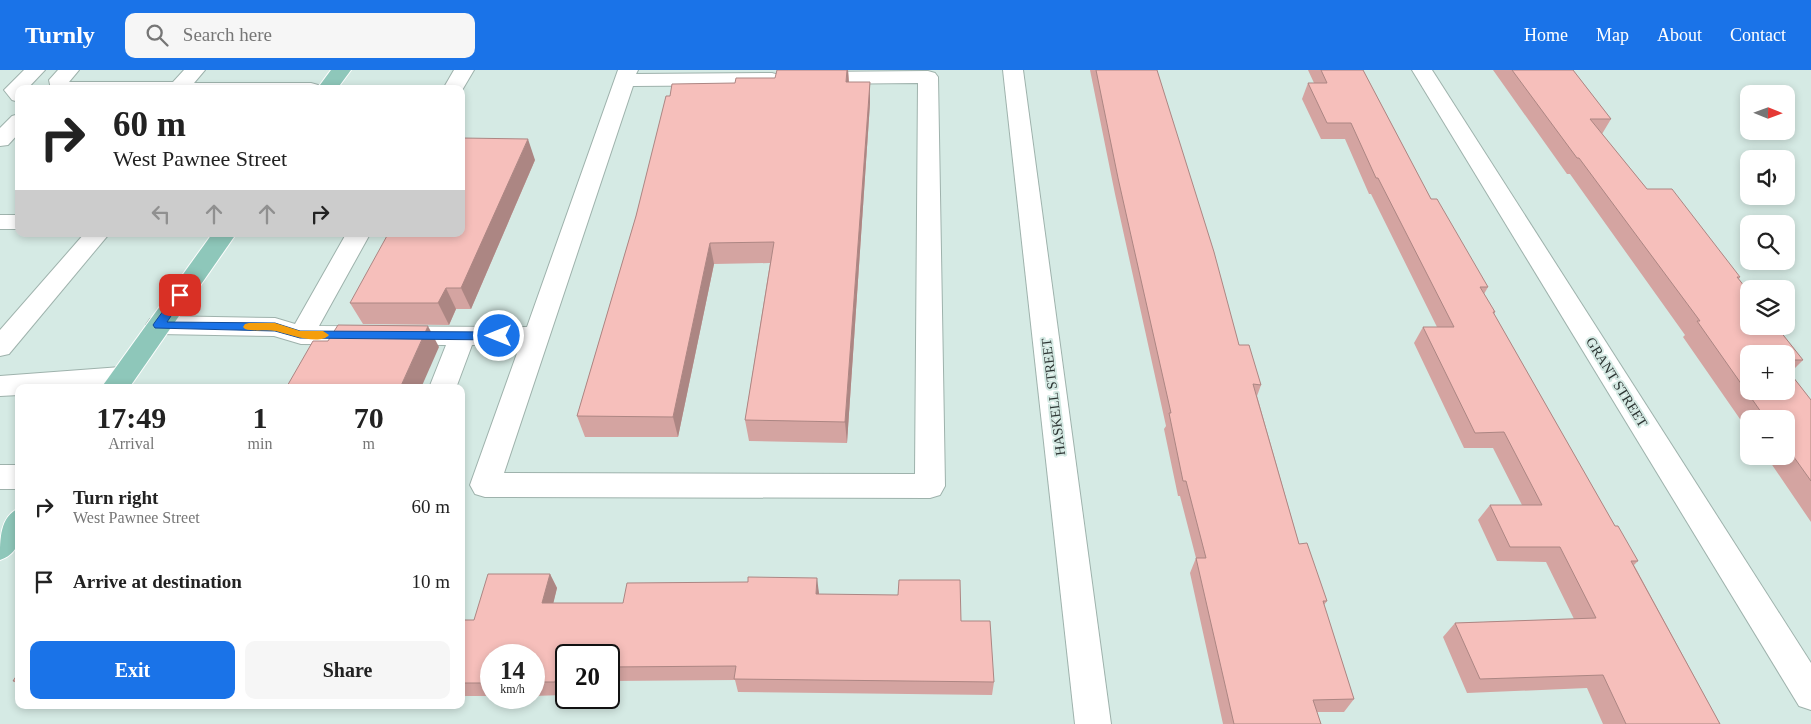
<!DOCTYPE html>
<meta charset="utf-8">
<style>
:root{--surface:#fff;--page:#f6f6f6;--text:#222;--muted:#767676;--accent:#1a73e8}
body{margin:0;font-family:Georgia,serif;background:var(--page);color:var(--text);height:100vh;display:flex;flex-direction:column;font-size:19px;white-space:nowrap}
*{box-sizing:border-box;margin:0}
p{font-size:16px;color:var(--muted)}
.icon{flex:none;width:28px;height:28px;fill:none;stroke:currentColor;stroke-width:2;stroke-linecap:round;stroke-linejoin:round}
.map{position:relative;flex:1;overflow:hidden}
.panel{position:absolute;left:15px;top:314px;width:450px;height:325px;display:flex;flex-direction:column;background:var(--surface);border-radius:10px;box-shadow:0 2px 8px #0003}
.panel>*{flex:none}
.banner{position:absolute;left:15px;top:15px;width:450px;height:152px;border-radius:10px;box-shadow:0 2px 8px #0003;background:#fff;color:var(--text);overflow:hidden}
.needle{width:32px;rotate:91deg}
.tools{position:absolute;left:1740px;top:15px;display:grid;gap:10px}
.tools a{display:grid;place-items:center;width:55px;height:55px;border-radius:10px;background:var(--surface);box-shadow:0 2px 8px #0003;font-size:25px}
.speed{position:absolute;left:480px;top:574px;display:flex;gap:10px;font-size:25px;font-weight:700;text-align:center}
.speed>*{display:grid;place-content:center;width:65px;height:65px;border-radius:50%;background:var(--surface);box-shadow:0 2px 8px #0003;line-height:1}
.speed small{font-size:12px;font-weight:400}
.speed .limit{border:2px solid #111;border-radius:8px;background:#fff;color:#111}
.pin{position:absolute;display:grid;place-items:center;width:42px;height:42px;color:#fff;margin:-21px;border-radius:10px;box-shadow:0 2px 8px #0006}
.me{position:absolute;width:55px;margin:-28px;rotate:270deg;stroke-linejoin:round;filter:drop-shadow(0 0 4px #0008)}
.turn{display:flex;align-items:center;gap:18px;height:105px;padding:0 15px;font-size:22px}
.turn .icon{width:65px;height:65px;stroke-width:2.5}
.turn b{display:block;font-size:35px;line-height:42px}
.lanes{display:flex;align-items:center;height:48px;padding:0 15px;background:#0003;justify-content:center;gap:25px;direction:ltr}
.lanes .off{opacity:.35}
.eta{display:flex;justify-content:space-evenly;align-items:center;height:85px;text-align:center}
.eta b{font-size:30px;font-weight:600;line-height:35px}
.cta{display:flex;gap:10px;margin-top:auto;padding:10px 15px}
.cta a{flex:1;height:58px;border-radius:10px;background:var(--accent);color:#fff;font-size:20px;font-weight:600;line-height:58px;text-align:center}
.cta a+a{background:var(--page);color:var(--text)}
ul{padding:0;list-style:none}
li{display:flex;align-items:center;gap:15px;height:75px;padding:0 15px}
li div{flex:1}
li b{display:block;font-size:19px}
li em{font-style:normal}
header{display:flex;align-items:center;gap:30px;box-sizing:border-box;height:70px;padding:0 25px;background:var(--accent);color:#fff}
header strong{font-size:24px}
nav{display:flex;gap:28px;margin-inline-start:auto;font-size:18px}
.search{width:350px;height:45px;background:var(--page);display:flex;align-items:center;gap:12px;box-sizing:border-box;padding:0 18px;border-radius:10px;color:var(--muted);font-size:19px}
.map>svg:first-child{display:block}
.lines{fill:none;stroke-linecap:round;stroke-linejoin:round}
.minor-casing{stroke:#9eb2ac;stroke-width:2}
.major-casing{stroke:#fff;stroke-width:2}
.minor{fill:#fff;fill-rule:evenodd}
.major{fill:#8ec7ba;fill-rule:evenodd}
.wall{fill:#d4a4a1;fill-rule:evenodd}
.shaded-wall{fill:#ac8683}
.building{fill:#f6bfbb;stroke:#ac8683}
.route{fill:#1a73e8;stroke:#114b97}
.slow{fill:#f59e0b}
.labels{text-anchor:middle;stroke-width:4;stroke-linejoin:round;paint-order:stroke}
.street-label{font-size:14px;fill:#2d3533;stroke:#d5eae4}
</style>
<header>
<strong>Turnly</strong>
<div class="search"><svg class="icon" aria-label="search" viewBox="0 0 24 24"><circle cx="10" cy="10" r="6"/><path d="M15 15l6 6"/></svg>Search here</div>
<nav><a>Home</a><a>Map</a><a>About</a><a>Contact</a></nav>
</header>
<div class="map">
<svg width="1811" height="654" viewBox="0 0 1811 654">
<rect width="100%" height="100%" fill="#d5eae4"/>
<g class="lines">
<defs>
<g id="minor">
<path d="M 24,0 L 45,0 L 27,19 L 19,19 L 19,32 L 12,30 L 4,20 Z"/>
<path d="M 58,0 L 79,0 L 69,12 L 173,12 L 184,0 L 205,0 L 194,13 L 311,13 L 318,15 L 321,19 L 51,19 L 49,10 Z"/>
<path d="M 454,0 L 474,0 L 461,22 L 461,19 L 443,19 Z"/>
<path d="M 618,0 L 638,0 L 636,4 L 772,3 L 779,5 L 782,9 L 779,13 L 772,15 L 633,16 L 504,403 L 915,404 L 918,13 L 812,14 L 805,12 L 802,8 L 805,4 L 812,2 L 928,1 L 935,3 L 938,7 L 945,416 L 940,425 L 930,428 L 485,427 L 475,424 L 470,415 L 520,275 L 472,275 L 456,318 L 429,318 L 446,275 L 301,274 L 274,266 L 159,264 L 150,261 L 146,255 L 150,249 L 159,246 L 275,248 L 295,254 L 346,164 L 370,164 L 319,256 L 527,257 Z"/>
<path d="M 1003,0 L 1023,0 L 1111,654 L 1075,654 Z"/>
<path d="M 1412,0 L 1432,0 L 1811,593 L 1811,640 L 1799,636 Z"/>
<path d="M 19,44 L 19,63 L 8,75 L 0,76 L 0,58 L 12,46 Z"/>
<rect x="0" y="145" width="19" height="14"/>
<path d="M 84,164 L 109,164 L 9,284 L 0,286 L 0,260 Z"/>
<path d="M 121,297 L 131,300 L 135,307 L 131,314 L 115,318 L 19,318 L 19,325 L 0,326 L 0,306 Z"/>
<rect x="0" y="395" width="19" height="24"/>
</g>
<g id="major">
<path d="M 331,0 L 351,0 L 337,19 L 317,19 Z"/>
<path d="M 212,164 L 236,164 L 129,318 L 101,318 Z"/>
<path d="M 19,438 C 19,461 25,481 0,490 C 0,468 0,447 19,438 Z"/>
</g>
</defs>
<use href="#minor" class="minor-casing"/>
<use href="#major" class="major-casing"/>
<use href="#minor" class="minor"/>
<use href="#major" class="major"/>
</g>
<g class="wall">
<path d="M 848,0 L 849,12 L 870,12 L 870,33 L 847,373 L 749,371 L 745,350 L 770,193 L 714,194 L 678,367 L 585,367 L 577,346 L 636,146 L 670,26 L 735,13 Z"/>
<path d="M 1090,0 L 1157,0 L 1239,275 L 1261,315 L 1257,326 L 1299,474 L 1327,531 L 1324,535 L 1354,629 L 1344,642 L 1317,642 L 1321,654 L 1223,654 L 1190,503 L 1196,488 L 1180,426 L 1178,426 L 1164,359 L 1166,356 L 1115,124 Z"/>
<path d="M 1308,0 L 1363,0 L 1431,129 L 1488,217 L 1484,224 L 1495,242 L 1494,244 L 1615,456 L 1638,491 L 1634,495 L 1720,654 L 1603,654 L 1587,618 L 1467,623 L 1443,567 L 1455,553 L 1574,549 L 1546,492 L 1497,491 L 1478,450 L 1490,435 L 1522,435 L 1493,378 L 1464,378 L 1414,273 L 1423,257 L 1437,257 L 1371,124 L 1369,124 L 1345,69 L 1321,69 L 1302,29 L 1308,13 L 1314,13 Z"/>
<path d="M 1493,0 L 1573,0 L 1611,49 L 1602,64 L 1647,119 L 1740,207 L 1739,209 L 1803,290 L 1790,303 L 1811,330 L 1811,452 L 1766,386 L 1786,386 L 1786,349 L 1749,349 L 1749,362 L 1683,267 L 1685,265 L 1570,104 L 1567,104 ZM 1749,284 L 1786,284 L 1786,321 Z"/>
<path d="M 535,90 L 471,239 L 456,239 L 449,255 L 363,254 L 350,233 Z"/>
<path d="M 550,504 L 557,518 L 553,533 L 623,533 L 819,524 L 961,551 L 994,612 L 992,625 L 738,622 L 735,610 L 609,611 L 609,585 L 566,585 L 566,611 L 563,625 L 534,626 L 534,585 L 491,585 L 491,626 L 461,626 L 461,550 L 474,550 Z"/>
<path d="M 19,602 L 19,615 L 13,611 Z"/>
</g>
<g class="shaded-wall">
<path d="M 847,0 L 848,0 L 849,16 L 846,12 Z"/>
<path d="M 870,12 L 870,33 L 847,373 L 845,352 Z"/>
<path d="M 528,69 L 535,90 L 471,239 L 461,218 Z"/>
<path d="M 710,173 L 714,194 L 678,367 L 673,347 Z"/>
<path d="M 446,218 L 456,239 L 449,255 L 438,233 Z"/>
<path d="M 428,256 L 439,277 L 421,318 L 400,318 Z"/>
<path d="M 550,504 L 557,518 L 550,547 L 542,533 Z"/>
<path d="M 817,508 L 819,523 L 818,538 L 816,524 Z"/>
<path d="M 558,598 L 566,611 L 563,625 L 555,612 Z"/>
</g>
<g class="building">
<path d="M 777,0 L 847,0 L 846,12 L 870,12 L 845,352 L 745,350 L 774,172 L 710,173 L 673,347 L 577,346 L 636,146 L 666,26 L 670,26 L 672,14 L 735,13 L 736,8 L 775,8 Z"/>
<path d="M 1096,0 L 1157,0 L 1214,182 L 1239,275 L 1249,275 L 1261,315 L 1253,314 L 1299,474 L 1307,473 L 1327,531 L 1323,531 L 1354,629 L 1313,630 L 1321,654 L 1234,654 L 1196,488 L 1206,488 L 1186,411 L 1183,411 L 1169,343 L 1171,343 L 1118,108 Z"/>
<path d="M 1321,0 L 1363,0 L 1431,129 L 1437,129 L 1488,217 L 1480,217 L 1495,242 L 1493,242 L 1615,456 L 1618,456 L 1638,491 L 1631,491 L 1720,654 L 1626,654 L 1603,605 L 1480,609 L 1455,553 L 1596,548 L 1560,477 L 1510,477 L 1490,435 L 1542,435 L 1504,362 L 1475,363 L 1423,257 L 1454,257 L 1378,108 L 1376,108 L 1351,53 L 1327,53 L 1308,13 L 1327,13 Z"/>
<path d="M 1512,0 L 1573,0 L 1611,49 L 1590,49 L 1647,119 L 1672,119 L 1740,207 L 1737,207 L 1749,222 L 1749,256 L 1776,256 L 1803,290 L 1786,290 L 1786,284 L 1749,284 L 1749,321 L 1786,321 L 1786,298 L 1811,330 L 1811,411 L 1786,376 L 1786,349 L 1766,349 L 1697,251 L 1700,251 L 1579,88 L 1577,88 Z"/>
<path d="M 461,68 L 528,69 L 461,218 L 446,218 L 438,233 L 350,233 L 388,164 L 461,164 Z"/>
<path d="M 338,255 L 428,256 L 400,318 L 286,318 L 313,271 L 328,271 Z"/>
<path d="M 488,504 L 550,504 L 542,533 L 623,533 L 627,513 L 748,512 L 748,507 L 817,508 L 816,524 L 898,525 L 899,510 L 960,510 L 961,551 L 990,551 L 994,612 L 734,609 L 736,596 L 609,597 L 609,585 L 566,585 L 566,597 L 558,598 L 555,612 L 534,612 L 534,585 L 491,585 L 491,613 L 461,613 L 461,550 L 474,550 Z"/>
<path d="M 19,602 L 19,611 L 13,611 Z"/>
</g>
<path class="route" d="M 180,221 L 185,225 L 167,252 L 275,253 L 300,261 L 499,262 L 505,266 L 499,270 L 300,268 L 275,261 L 155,258 L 153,255 L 155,252 L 177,222 Z"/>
<path class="slow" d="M 249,253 L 275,253 L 300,261 L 323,261 L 329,265 C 320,276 288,264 276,261 C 266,259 255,262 245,259 L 243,257 L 245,254 Z"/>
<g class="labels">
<g class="street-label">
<text transform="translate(1617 312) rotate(58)" y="5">GRANT STREET</text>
<text transform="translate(1053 327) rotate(-97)" y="5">HASKELL STREET</text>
</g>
</g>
</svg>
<div class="tools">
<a><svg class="needle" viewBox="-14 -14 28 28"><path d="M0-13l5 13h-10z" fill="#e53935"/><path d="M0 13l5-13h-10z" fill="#767676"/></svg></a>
<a><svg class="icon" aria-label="sound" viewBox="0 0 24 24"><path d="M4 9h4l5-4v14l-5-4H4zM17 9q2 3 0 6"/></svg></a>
<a><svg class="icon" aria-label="search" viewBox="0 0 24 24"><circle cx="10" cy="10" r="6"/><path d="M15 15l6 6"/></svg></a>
<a><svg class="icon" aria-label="layers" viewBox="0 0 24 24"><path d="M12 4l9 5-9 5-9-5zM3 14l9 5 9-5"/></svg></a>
<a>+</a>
<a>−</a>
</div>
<div class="speed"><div>14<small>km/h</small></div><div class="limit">20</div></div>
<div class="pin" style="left:180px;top:225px;background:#d93025"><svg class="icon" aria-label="arrive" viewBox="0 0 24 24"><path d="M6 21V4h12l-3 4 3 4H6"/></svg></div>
<svg class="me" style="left:499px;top:266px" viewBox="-20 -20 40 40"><circle r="17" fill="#1a73e8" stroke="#fff" stroke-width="3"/><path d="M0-11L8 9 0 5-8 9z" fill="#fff"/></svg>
<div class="banner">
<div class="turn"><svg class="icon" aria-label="right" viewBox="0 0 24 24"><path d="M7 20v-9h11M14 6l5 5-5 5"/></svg><div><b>60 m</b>West Pawnee Street</div></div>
<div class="lanes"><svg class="icon off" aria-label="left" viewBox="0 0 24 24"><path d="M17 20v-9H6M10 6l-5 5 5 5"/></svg><svg class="icon off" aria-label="ahead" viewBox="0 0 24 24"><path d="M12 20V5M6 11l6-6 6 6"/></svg><svg class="icon off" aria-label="ahead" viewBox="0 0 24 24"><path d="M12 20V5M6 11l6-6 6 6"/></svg><svg class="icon" aria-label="right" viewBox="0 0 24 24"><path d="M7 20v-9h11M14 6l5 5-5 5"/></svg></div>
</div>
<section class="panel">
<div class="eta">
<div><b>17:49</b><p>Arrival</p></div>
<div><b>1</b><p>min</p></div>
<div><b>70</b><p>m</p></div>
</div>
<ul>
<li><svg class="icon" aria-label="right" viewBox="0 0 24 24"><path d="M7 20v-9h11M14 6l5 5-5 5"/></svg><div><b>Turn right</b><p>West Pawnee Street</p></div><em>60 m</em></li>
<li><svg class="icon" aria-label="arrive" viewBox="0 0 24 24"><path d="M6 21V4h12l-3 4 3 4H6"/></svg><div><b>Arrive at destination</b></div><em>10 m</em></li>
</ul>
<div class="cta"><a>Exit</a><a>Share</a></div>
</section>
</div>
